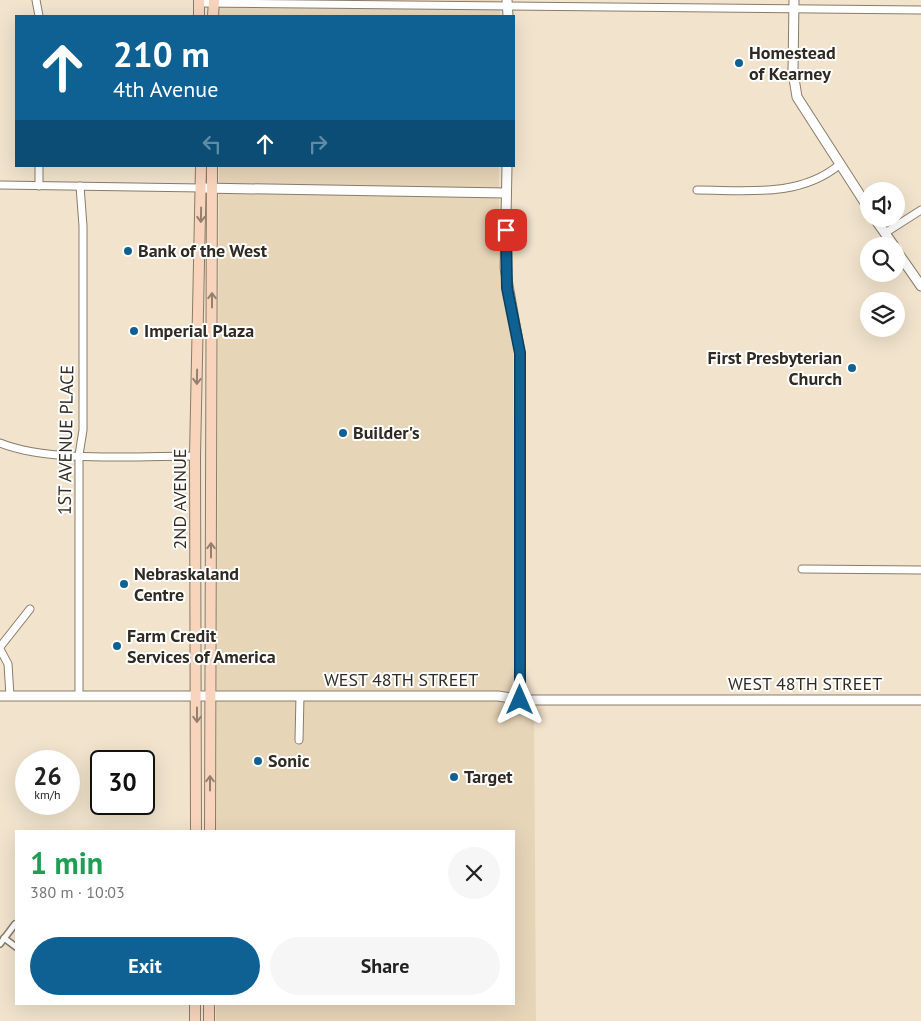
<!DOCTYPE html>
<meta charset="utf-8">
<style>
:root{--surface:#fff;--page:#f6f6f6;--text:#222;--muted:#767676;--accent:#106193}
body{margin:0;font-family:"PT Sans",sans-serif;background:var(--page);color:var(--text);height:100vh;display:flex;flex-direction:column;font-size:19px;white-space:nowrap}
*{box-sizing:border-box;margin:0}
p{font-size:16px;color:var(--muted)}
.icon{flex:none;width:28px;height:28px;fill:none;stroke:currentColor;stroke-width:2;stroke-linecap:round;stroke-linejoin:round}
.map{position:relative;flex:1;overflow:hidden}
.drawer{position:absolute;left:15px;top:830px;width:500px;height:175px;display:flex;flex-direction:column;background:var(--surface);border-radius:0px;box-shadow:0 5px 20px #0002}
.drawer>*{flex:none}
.guide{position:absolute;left:15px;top:15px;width:500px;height:152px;border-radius:0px;box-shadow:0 5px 20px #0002;background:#106193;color:#fff;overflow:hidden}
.fabs{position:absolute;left:860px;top:182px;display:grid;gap:10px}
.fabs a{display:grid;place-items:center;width:45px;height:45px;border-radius:50%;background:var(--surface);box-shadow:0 5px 20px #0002;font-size:25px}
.speed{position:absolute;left:15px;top:750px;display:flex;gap:10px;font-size:25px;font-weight:700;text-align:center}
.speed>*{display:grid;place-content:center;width:65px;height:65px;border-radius:50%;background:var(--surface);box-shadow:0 5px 20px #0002;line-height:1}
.speed small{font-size:12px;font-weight:400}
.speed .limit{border:2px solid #111;border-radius:8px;background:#fff;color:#111}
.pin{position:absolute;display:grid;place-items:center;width:42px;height:42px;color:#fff;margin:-21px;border-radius:10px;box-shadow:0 2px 8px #0006}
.me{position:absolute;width:55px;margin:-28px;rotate:0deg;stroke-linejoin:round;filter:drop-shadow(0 0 4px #0008)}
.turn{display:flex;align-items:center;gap:18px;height:105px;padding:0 15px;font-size:22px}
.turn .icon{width:65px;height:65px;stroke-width:2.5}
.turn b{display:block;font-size:35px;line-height:42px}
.lanes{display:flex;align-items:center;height:48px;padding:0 15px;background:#0003;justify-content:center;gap:25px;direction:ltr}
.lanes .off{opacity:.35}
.round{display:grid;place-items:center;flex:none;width:52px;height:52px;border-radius:26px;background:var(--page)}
.summary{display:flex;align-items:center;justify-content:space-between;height:85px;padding:0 15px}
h1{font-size:30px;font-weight:600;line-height:38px;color:#1e9e55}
.action{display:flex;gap:10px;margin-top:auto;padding:10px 15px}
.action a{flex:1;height:58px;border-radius:30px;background:var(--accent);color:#fff;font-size:20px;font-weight:600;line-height:58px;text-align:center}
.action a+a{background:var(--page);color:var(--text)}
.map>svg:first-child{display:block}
.built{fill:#e7d5b8}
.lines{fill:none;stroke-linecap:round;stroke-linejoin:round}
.pedestrian-casing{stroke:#897c68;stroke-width:8}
.minor-casing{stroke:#897c68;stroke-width:9}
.tertiary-casing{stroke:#897c68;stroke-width:11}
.secondary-casing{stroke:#897c68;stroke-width:12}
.pedestrian{stroke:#fff;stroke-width:5}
.minor{stroke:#fff;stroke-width:7}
.tertiary{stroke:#fff;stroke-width:9}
.secondary{stroke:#f8d4bc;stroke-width:10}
.oneway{stroke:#94806f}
.route-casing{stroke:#0a3f60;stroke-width:12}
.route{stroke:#106193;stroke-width:9}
.poi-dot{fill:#106193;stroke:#fff;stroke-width:2}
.labels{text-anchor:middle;stroke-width:4;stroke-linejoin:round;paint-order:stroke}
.poi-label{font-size:18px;font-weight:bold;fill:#302b22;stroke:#fff;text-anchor:start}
.street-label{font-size:18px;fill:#302b22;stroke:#fff}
</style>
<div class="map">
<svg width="921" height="1021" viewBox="0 0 921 1021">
<rect width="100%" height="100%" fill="#f1e3cc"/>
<g class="built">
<rect x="219" y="0" width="281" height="16"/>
<path d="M 219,166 L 499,166 L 499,268 L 513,339 L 515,709 L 534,707 L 536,1021 L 216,1021 L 216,1004 L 514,1004 L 514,831 L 216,831 Z"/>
</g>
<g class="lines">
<defs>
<g id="pedestrian">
<path d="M 4,938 L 16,947"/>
<path d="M 0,944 L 15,924"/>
</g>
<g id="minor">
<path d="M 36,0 L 39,16"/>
<path d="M 199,3 L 921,10"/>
<path d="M 0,185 L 202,188"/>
<path d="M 39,186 L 39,166"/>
<path d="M 697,190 C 746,190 799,198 839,165"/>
<path d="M 885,233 L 921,210"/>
<path d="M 0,443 C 48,463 142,456 195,456"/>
<path d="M 802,569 L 921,570"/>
<path d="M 0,647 L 30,609"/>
<path d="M 0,649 L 8,664 L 10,696"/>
<path d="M 79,695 L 79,455 L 83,430 L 83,226 L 80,186"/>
<path d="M 520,700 L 520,444"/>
<path d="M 299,740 L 300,696"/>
</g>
<g id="tertiary">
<path d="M 507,0 L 508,16"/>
<path d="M 794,0 L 793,72 L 797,97 L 869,209"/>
<path d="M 507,166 L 505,268 L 520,353 L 520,444"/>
<path d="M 202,188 L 506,193"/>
<path d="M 875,219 L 894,246"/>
<path d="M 896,250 L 921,286"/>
<path d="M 0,696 L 498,696 L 524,700 L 921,700"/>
</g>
<g id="secondary">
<path d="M 199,0 L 199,16"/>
<path d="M 213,16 L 214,0"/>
<path d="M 196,831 L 195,456 L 201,166"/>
<path d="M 210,831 L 212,166"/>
<path d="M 195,1021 L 195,1004"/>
<path d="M 209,1021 L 209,1004"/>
</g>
</defs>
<use href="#pedestrian" class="pedestrian-casing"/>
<use href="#minor" class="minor-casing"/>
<use href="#tertiary" class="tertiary-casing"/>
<use href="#secondary" class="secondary-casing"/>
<use href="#pedestrian" class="pedestrian"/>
<use href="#minor" class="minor"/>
<use href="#tertiary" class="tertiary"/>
<use href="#secondary" class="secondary"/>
</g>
<defs><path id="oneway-shaft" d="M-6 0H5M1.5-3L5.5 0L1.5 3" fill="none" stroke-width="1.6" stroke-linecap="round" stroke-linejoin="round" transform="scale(1.25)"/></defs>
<g class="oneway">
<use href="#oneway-shaft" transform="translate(201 215) rotate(91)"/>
<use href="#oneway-shaft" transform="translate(212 300) rotate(-90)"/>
<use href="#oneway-shaft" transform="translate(197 377) rotate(91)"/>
<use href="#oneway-shaft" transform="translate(211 550) rotate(-90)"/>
<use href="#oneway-shaft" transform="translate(197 715) rotate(90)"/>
<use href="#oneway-shaft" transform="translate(210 783) rotate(-90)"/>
</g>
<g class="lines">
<defs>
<path id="route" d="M 506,230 L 507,288 L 520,353 L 520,700"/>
</defs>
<use href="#route" class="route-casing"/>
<use href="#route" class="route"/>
</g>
<g class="poi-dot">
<circle cx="739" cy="63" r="5"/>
<circle cx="128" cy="251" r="5"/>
<circle cx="134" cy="331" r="5"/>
<circle cx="852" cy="368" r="5"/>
<circle cx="343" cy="433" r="5"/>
<circle cx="124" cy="584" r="5"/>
<circle cx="117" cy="646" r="5"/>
<circle cx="258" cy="761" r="5"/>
<circle cx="454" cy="777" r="5"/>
</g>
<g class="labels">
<g class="poi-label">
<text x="749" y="59">Homestead<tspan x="749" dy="21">of Kearney</tspan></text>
<text x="138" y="257">Bank of the West</text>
<text x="144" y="337">Imperial Plaza</text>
<text x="842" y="364" text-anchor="end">First Presbyterian<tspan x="842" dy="21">Church</tspan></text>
<text x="353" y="439">Builder's</text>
<text x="134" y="580">Nebraskaland<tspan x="134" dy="21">Centre</tspan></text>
<text x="127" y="642">Farm Credit<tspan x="127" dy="21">Services of America</tspan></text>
<text x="268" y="767">Sonic</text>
<text x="464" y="783">Target</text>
</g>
<g class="street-label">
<text transform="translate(66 440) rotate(-89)" y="6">1ST AVENUE PLACE</text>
<text transform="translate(180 499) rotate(-90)" y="6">2ND AVENUE</text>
<text x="401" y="686">WEST 48TH STREET</text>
<text x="805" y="690">WEST 48TH STREET</text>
</g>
</g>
</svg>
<div class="fabs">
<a><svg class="icon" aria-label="sound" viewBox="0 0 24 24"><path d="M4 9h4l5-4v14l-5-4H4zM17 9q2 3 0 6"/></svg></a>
<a><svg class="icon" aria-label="search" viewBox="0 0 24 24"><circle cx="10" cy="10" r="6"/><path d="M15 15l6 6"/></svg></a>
<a><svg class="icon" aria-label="layers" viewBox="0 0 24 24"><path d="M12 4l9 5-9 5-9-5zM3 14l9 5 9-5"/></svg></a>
</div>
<div class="speed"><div>26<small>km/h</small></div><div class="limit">30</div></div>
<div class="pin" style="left:506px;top:230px;background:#d93025"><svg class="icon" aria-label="arrive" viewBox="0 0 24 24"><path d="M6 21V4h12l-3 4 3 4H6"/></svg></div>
<svg class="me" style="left:520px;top:700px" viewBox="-20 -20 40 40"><path d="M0-17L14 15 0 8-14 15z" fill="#106193" stroke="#fff" stroke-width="4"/></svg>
<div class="guide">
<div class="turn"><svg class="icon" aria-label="ahead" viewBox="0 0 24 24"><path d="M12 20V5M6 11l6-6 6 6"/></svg><div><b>210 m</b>4th Avenue</div></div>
<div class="lanes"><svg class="icon off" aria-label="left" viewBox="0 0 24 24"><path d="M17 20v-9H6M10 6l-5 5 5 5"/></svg><svg class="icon" aria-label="ahead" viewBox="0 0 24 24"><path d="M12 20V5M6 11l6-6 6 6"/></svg><svg class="icon off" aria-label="right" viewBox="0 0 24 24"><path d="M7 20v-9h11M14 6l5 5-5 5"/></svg></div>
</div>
<section class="drawer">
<div class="summary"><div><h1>1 min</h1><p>380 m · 10:03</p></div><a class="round"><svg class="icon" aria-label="close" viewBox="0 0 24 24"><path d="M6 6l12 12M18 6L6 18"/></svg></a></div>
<div class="action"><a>Exit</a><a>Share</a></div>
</section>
</div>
